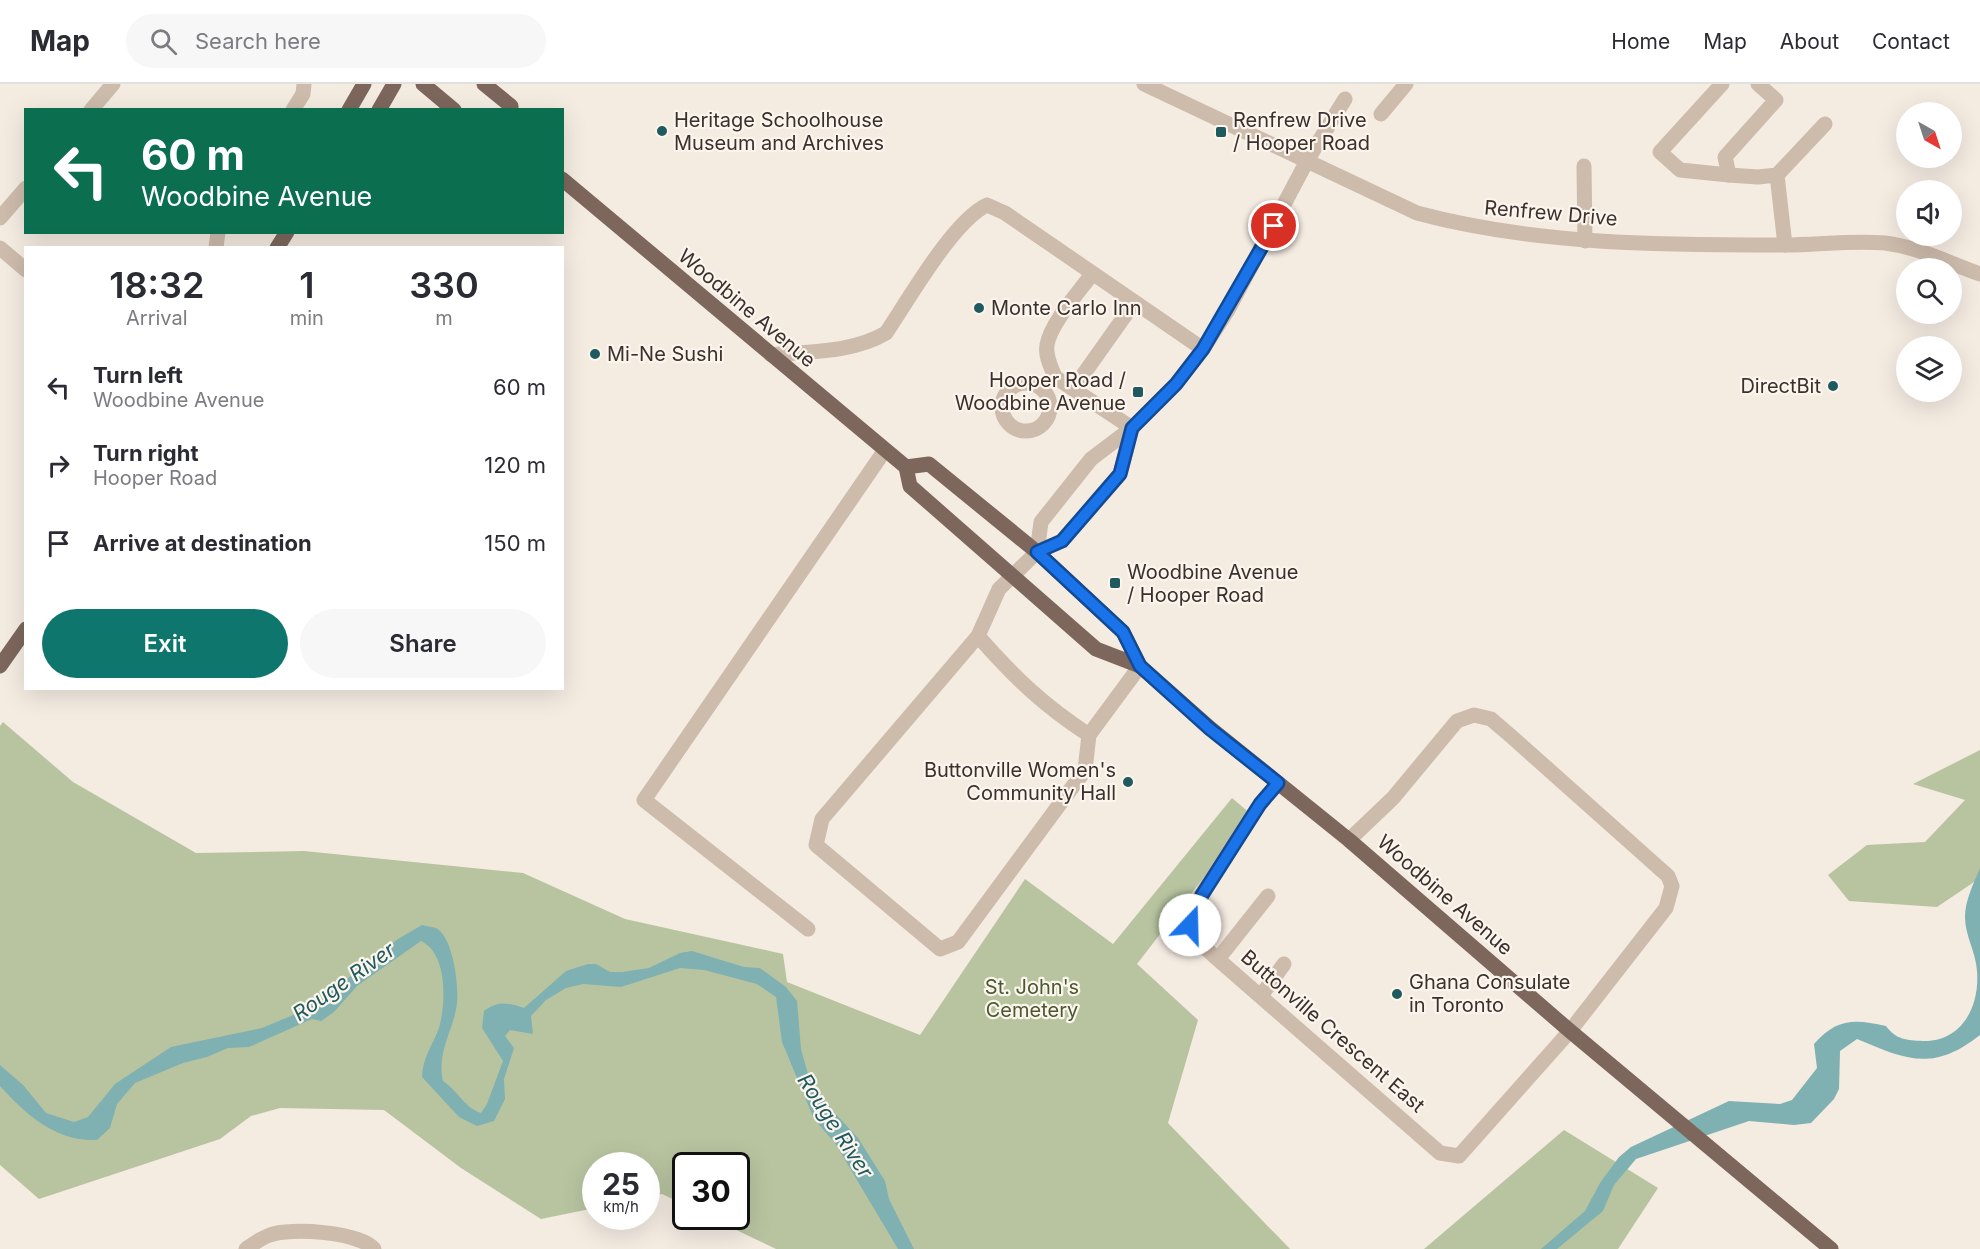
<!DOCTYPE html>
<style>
:root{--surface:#fff;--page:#f7f7f7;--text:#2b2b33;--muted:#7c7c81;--line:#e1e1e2;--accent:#0f766e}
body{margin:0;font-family:Inter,sans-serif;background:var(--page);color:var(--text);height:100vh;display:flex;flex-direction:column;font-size:22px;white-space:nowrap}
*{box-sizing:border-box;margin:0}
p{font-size:20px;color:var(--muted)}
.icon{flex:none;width:33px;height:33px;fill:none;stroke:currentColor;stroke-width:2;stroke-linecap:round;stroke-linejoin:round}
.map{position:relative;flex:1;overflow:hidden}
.drawer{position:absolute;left:24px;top:162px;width:540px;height:444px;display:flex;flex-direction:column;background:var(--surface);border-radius:0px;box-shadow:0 6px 24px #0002}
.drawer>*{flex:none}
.guide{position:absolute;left:24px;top:24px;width:540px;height:126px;border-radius:0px;box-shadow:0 6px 24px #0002;background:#0b6e4f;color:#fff;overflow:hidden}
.needle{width:39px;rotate:141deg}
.tools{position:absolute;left:1896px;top:18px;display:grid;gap:12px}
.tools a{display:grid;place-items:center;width:66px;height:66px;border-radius:50%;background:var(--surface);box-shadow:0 6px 24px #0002;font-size:30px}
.speed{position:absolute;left:582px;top:1068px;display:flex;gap:12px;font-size:30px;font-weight:700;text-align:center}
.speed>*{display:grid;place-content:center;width:78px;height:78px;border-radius:50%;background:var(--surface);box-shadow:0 6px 24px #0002;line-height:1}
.speed small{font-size:15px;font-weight:400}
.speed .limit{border:3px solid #111;border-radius:9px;background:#fff;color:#111}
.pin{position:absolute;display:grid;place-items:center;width:51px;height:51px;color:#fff;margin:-26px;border:3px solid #fff;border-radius:50%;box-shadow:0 2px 6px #0007}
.me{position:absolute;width:66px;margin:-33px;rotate:21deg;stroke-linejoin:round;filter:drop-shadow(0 0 4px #0008)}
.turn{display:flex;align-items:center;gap:21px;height:126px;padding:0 18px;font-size:27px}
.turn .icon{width:78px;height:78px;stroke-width:2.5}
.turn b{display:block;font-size:42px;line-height:51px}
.eta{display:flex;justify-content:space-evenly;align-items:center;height:102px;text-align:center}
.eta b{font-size:36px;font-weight:600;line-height:42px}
.button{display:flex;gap:12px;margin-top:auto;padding:12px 18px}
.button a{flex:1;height:69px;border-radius:36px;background:var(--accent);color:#fff;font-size:24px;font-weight:600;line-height:69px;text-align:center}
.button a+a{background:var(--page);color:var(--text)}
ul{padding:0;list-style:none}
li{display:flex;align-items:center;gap:18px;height:78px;padding:0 18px}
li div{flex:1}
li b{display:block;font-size:22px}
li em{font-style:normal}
header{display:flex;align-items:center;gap:36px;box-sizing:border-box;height:84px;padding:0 30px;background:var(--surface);border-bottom:2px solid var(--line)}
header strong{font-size:28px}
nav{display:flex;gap:33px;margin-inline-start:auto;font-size:21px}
.search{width:420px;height:54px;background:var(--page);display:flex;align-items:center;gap:15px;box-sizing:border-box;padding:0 21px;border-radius:33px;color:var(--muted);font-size:22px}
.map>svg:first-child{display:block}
.green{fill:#b8c4a0}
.water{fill:#7fb0b2}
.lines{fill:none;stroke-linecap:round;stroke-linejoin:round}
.minor{stroke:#cdbbac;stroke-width:15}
.major{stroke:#7d675c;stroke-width:15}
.route-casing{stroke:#114b97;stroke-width:15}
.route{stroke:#1a73e8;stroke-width:10}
.poi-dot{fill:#1f5a5e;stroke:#fbf5ee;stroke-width:2}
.labels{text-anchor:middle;stroke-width:4.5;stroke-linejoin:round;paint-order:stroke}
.poi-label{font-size:20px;fill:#3b302b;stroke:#fbf5ee;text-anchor:start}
.street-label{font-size:20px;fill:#3b302b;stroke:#fbf5ee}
.park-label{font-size:20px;fill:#4a5a2e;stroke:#fbf5ee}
.water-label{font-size:21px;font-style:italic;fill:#1f5a5e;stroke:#fbf5ee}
</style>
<header>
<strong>Map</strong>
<div class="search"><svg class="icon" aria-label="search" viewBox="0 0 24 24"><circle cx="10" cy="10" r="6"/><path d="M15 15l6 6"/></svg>Search here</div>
<nav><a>Home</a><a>Map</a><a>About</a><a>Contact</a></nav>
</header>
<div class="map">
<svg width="1980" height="1165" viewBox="0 0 1980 1165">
<rect width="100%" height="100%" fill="#f4ebe1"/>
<g class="green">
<path d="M 3,638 L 73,698 L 196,769 L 304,767 L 523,789 L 625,835 L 783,870 L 787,898 L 920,951 L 1025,795 L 1113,860 L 1232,714 L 1252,731 L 1137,880 L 1198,936 L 1168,1039 L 1290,1165 L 776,1165 L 709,1133 L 736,1132 L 736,1082 L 686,1082 L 685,1121 L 662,1110 L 647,1113 L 646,1082 L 596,1082 L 595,1124 L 541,1135 L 461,1084 L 384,1026 L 280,1024 L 251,1032 L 220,1055 L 39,1115 L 0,1081 L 0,642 Z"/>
<path d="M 1980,666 L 1980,794 L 1937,823 L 1849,817 L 1828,791 L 1867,761 L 1925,758 L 1965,716 L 1913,700 Z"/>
<path d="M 1564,1046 L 1658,1104 L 1618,1165 L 1424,1165 Z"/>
</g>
<g class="water">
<path d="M 1980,784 L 1980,951 C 1933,988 1907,976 1857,955 L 1840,967 L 1839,1005 L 1834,1015 L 1811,1039 L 1794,1041 L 1749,1037 L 1636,1075 L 1614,1101 L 1603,1127 L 1557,1165 L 1541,1165 L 1585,1127 L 1600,1099 L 1619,1073 L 1631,1063 L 1729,1017 L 1780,1020 L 1792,1016 L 1817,984 L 1814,960 C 1837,934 1854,935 1886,942 C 1896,956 1907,956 1923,957 C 1962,958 1980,922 1977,887 C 1976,868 1965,852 1965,833 C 1965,816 1974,799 1980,784 Z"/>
<path d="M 422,841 C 426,842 432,843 436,844 C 453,853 459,901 457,919 C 454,946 436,968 443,997 C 458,1007 465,1024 481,1029 L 487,1020 L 503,977 L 482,944 L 484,927 C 499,916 508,919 524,924 L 566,887 L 588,880 L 596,880 L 610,888 L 622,888 L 649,884 L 680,869 L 692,867 L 744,883 L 760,884 L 786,903 L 797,917 L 801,965 L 809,994 L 832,1026 L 858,1054 L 885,1097 L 889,1115 L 914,1165 L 898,1165 L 835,1059 L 814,1035 L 782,958 L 776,913 L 757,900 L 704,886 L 680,884 L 621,903 L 583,900 L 566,904 L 546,916 L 531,932 L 533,950 L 510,946 L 505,952 L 514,964 L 504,995 L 505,1015 L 494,1037 L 477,1042 L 459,1033 L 422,993 C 422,975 433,960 439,944 C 446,919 448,870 421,857 L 357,902 L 334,928 L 321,937 L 312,935 L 249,963 L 228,964 L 207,973 L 183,979 L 135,999 L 117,1020 L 110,1044 L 97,1056 C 56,1058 25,1030 0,1002 L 0,981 L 23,1001 L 46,1029 L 74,1038 L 88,1033 L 115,1000 L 171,963 L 262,944 L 310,924 L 398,855 Z"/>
</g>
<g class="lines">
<g class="minor">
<path d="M 1144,0 L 1417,129 C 1536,161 1662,161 1784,161 C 1818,161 1852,156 1885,159 C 1918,163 1949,179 1980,190"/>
<path d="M 1722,0 L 1660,68 L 1680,86 L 1729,91"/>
<path d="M 1758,0 L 1776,16 L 1725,73 L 1729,91 L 1758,93 L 1777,91 L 1825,40"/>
<path d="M 91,26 L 113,0"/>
<path d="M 293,26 L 303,10 L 304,0"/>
<path d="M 1381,30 L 1406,0"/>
<path d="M 1584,82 L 1585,157"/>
<path d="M 1777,91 L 1785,161"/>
<path d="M 0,134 L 26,104"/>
<path d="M 0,164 L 26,186"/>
<path d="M 216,164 L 218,148"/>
<path d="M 1092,190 C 1079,208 1050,240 1047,261 C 1045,272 1051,283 1055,293 L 1132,344"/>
<path d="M 771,271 C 809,267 852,269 886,249 C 909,215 953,137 987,121 L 1005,129 L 1203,265"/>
<circle cx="1026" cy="323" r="24"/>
<path d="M 1073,305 L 1134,219"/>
<path d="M 1132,344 L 1120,390 L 1062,457 L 1037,468 L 999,505 L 978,552 C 1014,593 1043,621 1089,651 L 1140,582"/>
<path d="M 1037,468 L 1041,438 L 1091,375 L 1132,344 L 1176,300 L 1203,265 L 1228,226 L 1308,75 L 1345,15"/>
<path d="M 978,552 L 822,735 L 816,761 L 940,865 L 958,858 L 1085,686 L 1089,651"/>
<path d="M 1278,699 L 1260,720 L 1201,811 L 1190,841 L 1201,860 L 1213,871 L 1440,1069 L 1459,1072 L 1570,947 L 1666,824 L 1672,802 L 1668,792 L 1512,653 L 1491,635 L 1474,631 L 1457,637 L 1393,714 L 1349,756"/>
<path d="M 808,845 L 644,716 L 885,366"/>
<path d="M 1218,875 L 1268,812"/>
<path d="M 1261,912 L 1284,880"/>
<path d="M 246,1165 C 253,1160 261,1154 270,1151 C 290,1143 360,1148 374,1165"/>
</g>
<g class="major">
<path d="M 423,0 L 454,26"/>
<path d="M 484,0 L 511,22 L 511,26"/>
<path d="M 349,26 L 364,0"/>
<path d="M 379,26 L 394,0"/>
<path d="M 562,95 L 906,383 L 910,402 L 1096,565 L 1140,582 L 1210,644 L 1349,756 L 1570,947 L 1831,1165"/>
<path d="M 277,164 L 287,148"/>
<path d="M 906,383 L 929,380 L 1037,468 L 1123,548 L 1140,582"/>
<path d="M 0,582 L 26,545"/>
</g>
</g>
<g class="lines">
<defs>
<path id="route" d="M 1190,841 L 1202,811 L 1260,720 L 1278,699 L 1210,645 L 1140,582 L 1123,548 L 1037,468 L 1062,457 L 1120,390 L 1132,344 L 1176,300 L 1203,265 L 1274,142"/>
</defs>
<use href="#route" class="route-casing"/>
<use href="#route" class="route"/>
</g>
<g class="poi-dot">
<circle cx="662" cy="47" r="6"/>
<rect x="1215" y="42" width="12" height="12" rx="3"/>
<circle cx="979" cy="224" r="6"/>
<circle cx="595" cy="270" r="6"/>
<circle cx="1833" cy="302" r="6"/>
<rect x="1132" y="302" width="12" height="12" rx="3"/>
<rect x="1109" y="493" width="12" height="12" rx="3"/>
<circle cx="1128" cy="698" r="6"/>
<circle cx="1397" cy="910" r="6"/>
</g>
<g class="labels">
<g class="poi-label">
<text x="674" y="43">Heritage Schoolhouse<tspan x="674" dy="23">Museum and Archives</tspan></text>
<text x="1233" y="43">Renfrew Drive<tspan x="1233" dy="23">/ Hooper Road</tspan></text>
<text x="991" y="231">Monte Carlo Inn</text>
<text x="607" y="277">Mi-Ne Sushi</text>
<text x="1126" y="303" text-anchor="end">Hooper Road /<tspan x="1126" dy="23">Woodbine Avenue</tspan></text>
<text x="1821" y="309" text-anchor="end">DirectBit</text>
<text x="1127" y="495">Woodbine Avenue<tspan x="1127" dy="23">/ Hooper Road</tspan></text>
<text x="1116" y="693" text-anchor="end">Buttonville Women's<tspan x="1116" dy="23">Community Hall</tspan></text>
<text x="1409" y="905">Ghana Consulate<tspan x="1409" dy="23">in Toronto</tspan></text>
</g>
<g class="street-label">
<text transform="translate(1551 129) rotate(5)" y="7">Renfrew Drive</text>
<text transform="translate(747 224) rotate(40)" y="7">Woodbine Avenue</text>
<text transform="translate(1445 811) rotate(41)" y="7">Woodbine Avenue</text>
<text transform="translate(1333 947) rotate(41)" y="7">Buttonville Crescent East</text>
</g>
<g class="park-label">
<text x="1032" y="910">St. John's<tspan x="1032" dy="23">Cemetery</tspan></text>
</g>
<g class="water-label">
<text transform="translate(344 898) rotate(-35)" y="7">Rouge River</text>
<text transform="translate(835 1042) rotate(57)" y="7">Rouge River</text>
</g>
</g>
</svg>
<div class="tools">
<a><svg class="needle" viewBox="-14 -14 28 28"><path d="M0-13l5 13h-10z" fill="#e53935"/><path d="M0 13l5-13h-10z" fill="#7c7c81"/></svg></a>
<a><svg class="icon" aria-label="sound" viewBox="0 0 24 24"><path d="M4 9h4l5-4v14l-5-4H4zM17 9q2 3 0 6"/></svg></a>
<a><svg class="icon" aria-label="search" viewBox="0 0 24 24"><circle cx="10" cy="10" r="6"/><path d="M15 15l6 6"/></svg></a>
<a><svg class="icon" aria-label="layers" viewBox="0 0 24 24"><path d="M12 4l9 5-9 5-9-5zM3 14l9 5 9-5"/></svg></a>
</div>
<div class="speed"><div>25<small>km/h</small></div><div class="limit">30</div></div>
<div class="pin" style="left:1274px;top:142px;background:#d93025"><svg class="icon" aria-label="arrive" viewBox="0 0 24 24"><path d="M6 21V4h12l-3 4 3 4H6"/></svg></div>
<svg class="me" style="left:1190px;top:841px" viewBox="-20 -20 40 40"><circle r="19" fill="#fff"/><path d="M0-13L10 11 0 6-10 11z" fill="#1a73e8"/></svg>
<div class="guide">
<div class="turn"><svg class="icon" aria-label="left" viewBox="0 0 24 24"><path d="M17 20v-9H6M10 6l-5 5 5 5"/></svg><div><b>60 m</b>Woodbine Avenue</div></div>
</div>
<section class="drawer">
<div class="eta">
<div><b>18:32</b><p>Arrival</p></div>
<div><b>1</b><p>min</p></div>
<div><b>330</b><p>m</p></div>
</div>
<ul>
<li><svg class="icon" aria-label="left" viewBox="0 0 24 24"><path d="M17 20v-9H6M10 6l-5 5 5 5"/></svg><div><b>Turn left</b><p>Woodbine Avenue</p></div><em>60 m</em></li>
<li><svg class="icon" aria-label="right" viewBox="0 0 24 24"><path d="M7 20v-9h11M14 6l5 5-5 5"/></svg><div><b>Turn right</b><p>Hooper Road</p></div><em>120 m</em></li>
<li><svg class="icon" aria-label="arrive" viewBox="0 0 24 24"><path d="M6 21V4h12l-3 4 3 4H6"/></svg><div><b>Arrive at destination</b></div><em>150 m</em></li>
</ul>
<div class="button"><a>Exit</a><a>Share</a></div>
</section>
</div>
